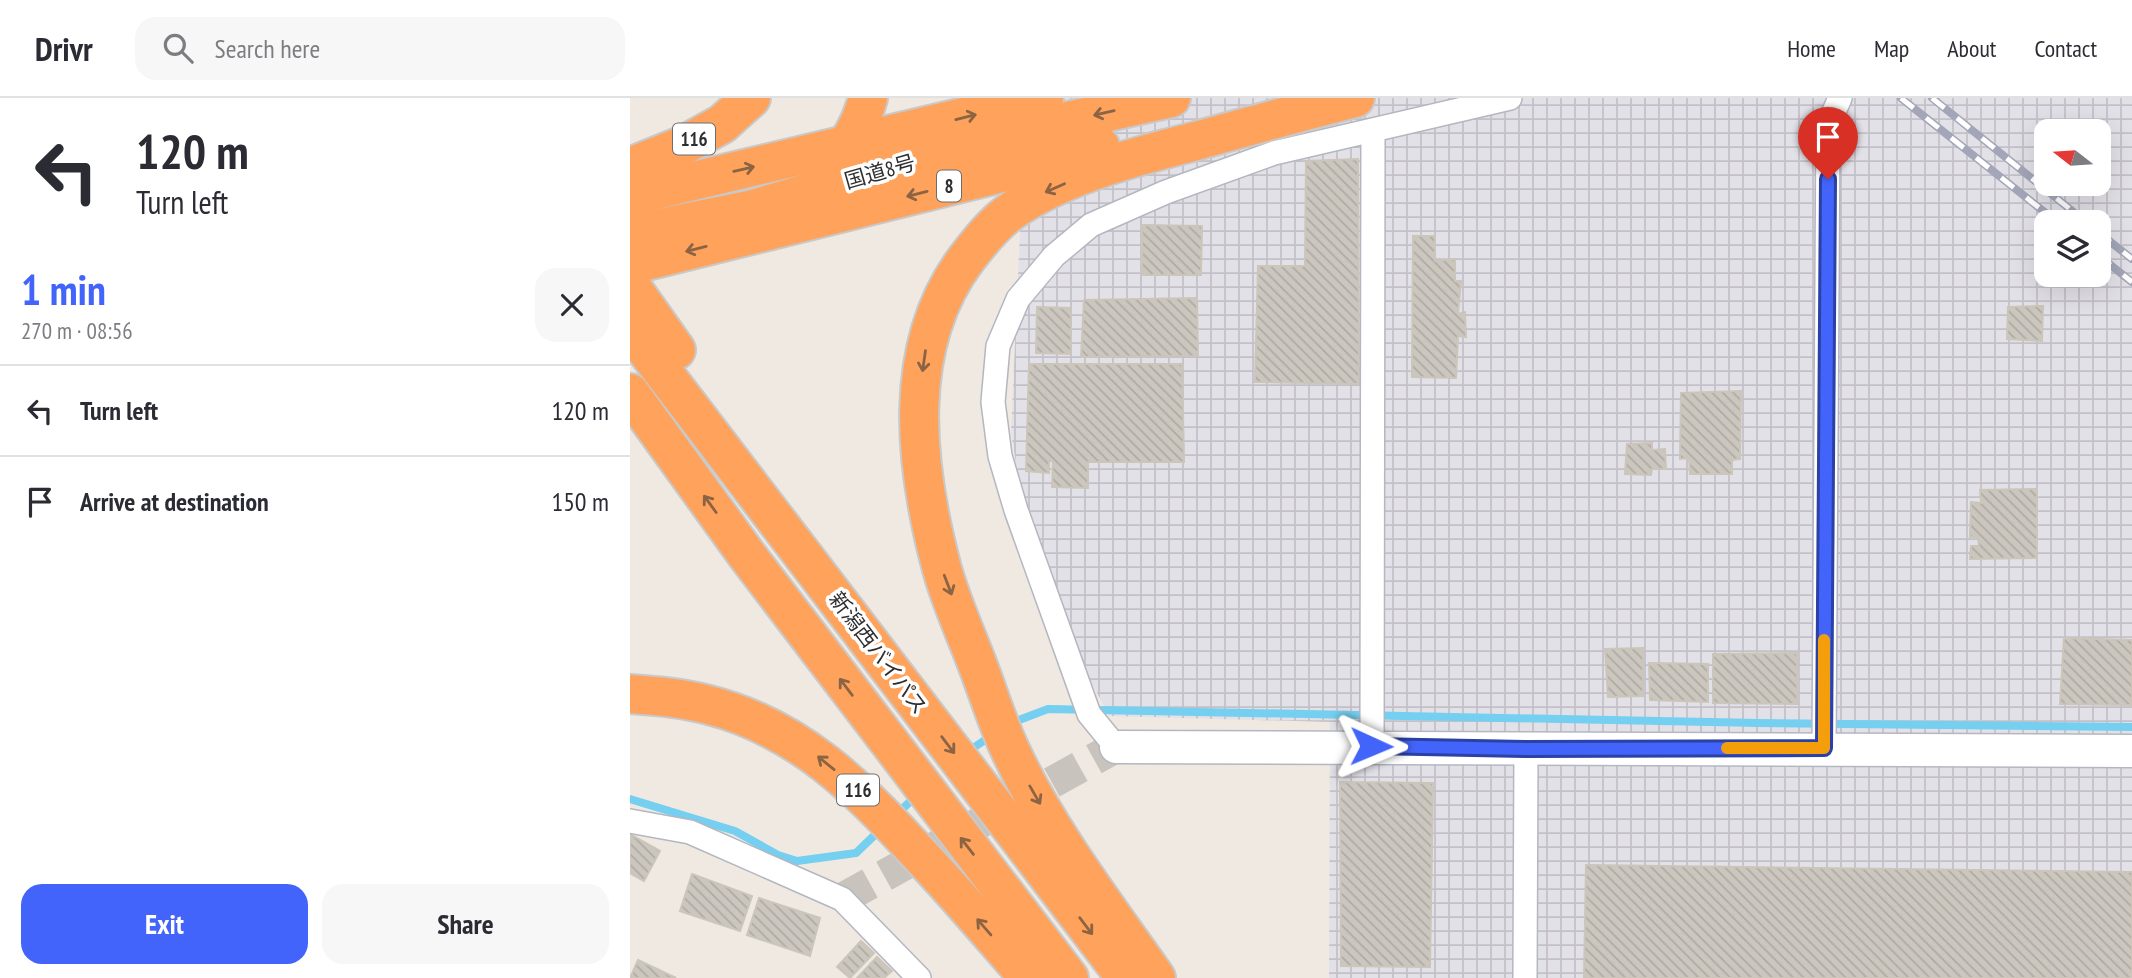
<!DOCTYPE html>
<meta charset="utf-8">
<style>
:root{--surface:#fff;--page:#f7f7f7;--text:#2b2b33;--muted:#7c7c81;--line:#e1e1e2;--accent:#4264fb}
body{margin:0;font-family:"PT Sans Narrow","Noto Sans JP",sans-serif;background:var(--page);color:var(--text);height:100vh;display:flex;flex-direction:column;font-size:26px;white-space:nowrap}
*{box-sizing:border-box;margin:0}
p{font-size:23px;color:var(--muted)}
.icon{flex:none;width:38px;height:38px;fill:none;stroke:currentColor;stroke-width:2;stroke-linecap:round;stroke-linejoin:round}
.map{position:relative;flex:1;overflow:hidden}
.details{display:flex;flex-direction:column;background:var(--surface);width:630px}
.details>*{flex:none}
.hud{background:#fff;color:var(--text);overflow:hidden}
.needle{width:46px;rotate:287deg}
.buttons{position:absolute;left:1404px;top:21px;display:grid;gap:14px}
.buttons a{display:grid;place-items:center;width:77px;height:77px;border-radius:14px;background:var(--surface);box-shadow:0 7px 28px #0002;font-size:35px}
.pin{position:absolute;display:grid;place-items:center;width:60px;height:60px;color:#fff;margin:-72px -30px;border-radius:50% 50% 50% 0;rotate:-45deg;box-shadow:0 0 7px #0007}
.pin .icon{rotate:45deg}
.me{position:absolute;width:77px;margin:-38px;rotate:91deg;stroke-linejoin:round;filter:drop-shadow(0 0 5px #0008)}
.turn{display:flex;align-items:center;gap:24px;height:147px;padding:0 21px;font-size:32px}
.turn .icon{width:91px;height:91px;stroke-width:2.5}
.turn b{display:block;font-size:49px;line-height:60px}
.round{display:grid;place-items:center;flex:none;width:74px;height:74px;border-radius:21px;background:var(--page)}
.summary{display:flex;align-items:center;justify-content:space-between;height:119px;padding:0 21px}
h1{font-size:42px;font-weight:700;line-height:52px;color:var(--accent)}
.primary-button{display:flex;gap:14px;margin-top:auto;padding:14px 21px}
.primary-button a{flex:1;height:80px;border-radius:21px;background:var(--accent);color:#fff;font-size:28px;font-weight:700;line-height:80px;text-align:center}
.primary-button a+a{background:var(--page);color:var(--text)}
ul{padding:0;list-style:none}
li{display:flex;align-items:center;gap:21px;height:91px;padding:0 21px;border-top:2px solid var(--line)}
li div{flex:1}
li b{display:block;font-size:26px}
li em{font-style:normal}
header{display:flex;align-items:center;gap:42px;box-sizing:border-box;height:98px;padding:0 35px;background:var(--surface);border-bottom:2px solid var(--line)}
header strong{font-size:33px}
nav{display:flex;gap:38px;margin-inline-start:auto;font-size:24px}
.search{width:490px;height:63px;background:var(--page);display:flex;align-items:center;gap:18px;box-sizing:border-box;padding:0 24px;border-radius:21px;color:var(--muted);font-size:26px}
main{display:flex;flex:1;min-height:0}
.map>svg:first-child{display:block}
.industrial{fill:url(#industrial-grid);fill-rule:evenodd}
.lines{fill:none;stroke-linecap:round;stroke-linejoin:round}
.stream{stroke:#75cff0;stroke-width:8}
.building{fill:url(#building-back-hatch);stroke:#cbc5ba;stroke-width:2}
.street-tunnel{stroke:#c8c4bd;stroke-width:23;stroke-dasharray:23 11;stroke-linecap:butt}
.secondary-tunnel{stroke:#c8c4bd;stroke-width:32;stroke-dasharray:32 16;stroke-linecap:butt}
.street-casing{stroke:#b4b7c1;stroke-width:26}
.secondary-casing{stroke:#b4b7c1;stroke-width:35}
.highway-casing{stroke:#c9c9c9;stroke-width:42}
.street{stroke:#fff;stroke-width:23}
.secondary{stroke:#fff;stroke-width:32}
.highway{stroke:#ffa35c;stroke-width:38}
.rail-casing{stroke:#a3a6b8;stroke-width:8}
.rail{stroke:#fff;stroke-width:5;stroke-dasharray:16;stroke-linecap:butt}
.oneway{stroke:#8c6343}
.route-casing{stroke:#2b41a3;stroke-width:18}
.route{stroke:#4264fb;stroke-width:12}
.slow{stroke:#f59e0b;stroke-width:12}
.labels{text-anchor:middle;stroke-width:7;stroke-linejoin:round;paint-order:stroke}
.shield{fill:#fff;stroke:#6d6d6d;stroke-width:2}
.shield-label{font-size:19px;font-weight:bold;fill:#2e2e2e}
.street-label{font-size:21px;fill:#2e2e2e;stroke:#fff}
</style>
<header>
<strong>Drivr</strong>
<div class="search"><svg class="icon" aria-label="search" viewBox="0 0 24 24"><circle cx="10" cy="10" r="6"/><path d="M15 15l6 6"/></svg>Search here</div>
<nav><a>Home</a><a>Map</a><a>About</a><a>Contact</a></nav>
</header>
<main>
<section class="details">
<div class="hud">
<div class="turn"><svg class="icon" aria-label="left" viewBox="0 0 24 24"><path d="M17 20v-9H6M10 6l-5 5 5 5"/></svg><div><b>120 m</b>Turn left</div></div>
</div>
<div class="summary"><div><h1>1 min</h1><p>270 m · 08:56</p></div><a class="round"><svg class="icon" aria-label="close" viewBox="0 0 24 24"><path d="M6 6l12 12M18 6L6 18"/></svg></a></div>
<ul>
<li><svg class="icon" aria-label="left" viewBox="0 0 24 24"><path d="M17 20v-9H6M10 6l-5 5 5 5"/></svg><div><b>Turn left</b></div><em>120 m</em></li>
<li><svg class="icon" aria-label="arrive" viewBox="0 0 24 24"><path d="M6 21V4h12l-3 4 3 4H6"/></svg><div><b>Arrive at destination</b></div><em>150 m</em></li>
</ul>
<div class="primary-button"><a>Exit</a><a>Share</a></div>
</section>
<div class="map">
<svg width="1502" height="880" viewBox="0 0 1502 880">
<defs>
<pattern id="industrial-grid" width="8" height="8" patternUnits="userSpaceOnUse" patternTransform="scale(1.75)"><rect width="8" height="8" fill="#e3e1e8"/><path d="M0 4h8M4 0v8" fill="none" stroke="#c3c1c7"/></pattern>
<pattern id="building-back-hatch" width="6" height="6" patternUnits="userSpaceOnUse" patternTransform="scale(1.75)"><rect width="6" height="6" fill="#cbc7bf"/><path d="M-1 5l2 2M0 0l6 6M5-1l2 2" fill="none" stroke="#afaba4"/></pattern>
</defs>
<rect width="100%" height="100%" fill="#efe9e1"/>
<path class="industrial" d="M 396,0 L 1502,0 L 1502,880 L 699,880 L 700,624 L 479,618 L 451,564 L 394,413 L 381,335 ZM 1416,33 L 1468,33 L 1468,86 L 1416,86 ZM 1416,124 L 1468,124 L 1468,177 L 1416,177 Z"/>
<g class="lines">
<g class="stream">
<path d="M 381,625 L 418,611 L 1129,625 L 1502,629"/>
<path d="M 337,654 L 361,638"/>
<path d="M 0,701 L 105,733 L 148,757 L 167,763 L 226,755 L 252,730"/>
<path d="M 266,717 L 287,697"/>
</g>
</g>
<g class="building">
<path d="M 728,61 L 729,286 L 625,284 L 628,168 L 675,168 L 676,63 Z"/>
<path d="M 512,127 L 572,128 L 571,177 L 512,177 Z"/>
<path d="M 783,138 L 805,138 L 805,163 L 825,161 L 825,183 L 831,183 L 828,216 L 835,214 L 836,239 L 828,238 L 826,280 L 782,279 Z"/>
<path d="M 567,200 L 568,258 L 451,259 L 454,202 Z"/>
<path d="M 1413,208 L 1412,243 L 1377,241 L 1378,209 Z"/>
<path d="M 407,209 L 441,210 L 441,256 L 406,255 Z"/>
<path d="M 399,266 L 552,266 L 554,364 L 458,364 L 458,390 L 422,389 L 423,363 L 419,363 L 419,375 L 396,373 Z"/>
<path d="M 1111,293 L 1110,361 L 1102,362 L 1102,376 L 1060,376 L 1059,360 L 1050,361 L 1051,295 Z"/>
<path d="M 1022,345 L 1022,352 L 1035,351 L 1036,371 L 1022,371 L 1021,377 L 995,376 L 997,346 Z"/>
<path d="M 1407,391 L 1407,460 L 1340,461 L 1341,448 L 1349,448 L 1348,439 L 1340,439 L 1341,404 L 1351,405 L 1350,392 Z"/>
<path d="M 1434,540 L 1502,542 L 1502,607 L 1430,606 Z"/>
<path d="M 1013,550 L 1013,598 L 978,599 L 975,551 Z"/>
<path d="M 1167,555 L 1167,606 L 1083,605 L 1083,556 Z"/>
<path d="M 1019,565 L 1078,566 L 1078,604 L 1020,602 Z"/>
<path d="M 710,684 L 803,685 L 800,869 L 711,868 Z"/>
<path d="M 0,736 L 30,753 L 14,783 L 0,775 Z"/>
<path d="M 956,767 L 1502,774 L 1502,880 L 954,880 Z"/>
<path d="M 62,776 L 122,798 L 110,833 L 50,813 Z"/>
<path d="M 129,800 L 190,820 L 180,858 L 117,837 Z"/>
<path d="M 231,843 L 244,855 L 220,880 L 207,869 Z"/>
<path d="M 247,859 L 262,873 L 254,880 L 227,880 Z"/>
<path d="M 8,862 L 46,880 L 0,880 Z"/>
</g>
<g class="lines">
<path class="street-tunnel" d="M 513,0 L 529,65"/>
<path class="secondary-tunnel" d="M 212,801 L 486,649"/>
<defs>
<g id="street">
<path d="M 742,648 L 743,33"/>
<path d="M 486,649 L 459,616 L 386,412 L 370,358 L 363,304 L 368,248 L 388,201 L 424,158 L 461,127 L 536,94 L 644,55 L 880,0"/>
<path d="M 1194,650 L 1198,27 L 1210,0"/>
<path d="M 0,723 L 60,734 L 212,801 L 289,880"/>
<path d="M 895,880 L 896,651"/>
</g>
<path id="secondary" d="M 486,649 L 1502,653"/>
<g id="highway">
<path d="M 206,59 C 222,43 232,22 238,0"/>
<path d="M 0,69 L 54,47 L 92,26 L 121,0"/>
<path d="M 0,98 L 414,0"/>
<path d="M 0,136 L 123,111 L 375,37 L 541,0"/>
<path d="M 0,167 L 416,64 L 470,48"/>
<path d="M 0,187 L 46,252"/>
<path d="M 0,231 L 496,880"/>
<path d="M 0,295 L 116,456 L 439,880"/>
<path d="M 0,596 C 27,598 53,600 79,607 C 169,630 229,690 289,756 C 327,796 363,839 399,880"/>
<path d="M 526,880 C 475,807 419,735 381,654 C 368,627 359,597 348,568 C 336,536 321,504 312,471 C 285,370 270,248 337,160 C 350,143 365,124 383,112 C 434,77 507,58 566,43 C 619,28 672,14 725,0"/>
</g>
</defs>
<use href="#street" class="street-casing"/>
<use href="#secondary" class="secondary-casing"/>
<use href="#highway" class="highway-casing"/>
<use href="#street" class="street"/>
<use href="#secondary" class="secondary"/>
<use href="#highway" class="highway"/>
<defs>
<g id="rail">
<path d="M 1271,0 L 1427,124"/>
<path d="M 1302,0 L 1456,124"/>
<path d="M 1468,134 L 1502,161"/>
<path d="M 1468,157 L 1502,184"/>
</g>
</defs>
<use href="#rail" class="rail-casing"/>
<use href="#rail" class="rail"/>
</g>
<defs><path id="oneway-shaft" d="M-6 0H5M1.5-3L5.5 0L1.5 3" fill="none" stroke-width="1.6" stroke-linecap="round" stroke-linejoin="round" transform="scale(1.75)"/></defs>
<g class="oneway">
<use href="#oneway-shaft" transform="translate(474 15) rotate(167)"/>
<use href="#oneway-shaft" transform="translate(336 19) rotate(-14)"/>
<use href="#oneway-shaft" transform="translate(114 71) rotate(-13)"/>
<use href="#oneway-shaft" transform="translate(425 90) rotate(156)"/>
<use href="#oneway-shaft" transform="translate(287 96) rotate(166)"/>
<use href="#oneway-shaft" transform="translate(66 151) rotate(166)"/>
<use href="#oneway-shaft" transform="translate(294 263) rotate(98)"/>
<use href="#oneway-shaft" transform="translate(80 406) rotate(-126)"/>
<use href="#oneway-shaft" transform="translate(318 487) rotate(69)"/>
<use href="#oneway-shaft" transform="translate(216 589) rotate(-127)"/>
<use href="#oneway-shaft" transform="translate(318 647) rotate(53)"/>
<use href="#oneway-shaft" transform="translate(196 665) rotate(-141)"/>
<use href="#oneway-shaft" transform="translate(405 697) rotate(60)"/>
<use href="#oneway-shaft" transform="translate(337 748) rotate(-128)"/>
<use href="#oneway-shaft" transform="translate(456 828) rotate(53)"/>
<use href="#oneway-shaft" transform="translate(354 829) rotate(-131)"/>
</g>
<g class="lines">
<defs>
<path id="route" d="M 741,648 L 895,651 L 1194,650 L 1198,81"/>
</defs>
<use href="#route" class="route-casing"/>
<use href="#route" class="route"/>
<path class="slow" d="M 1097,650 L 1194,650 L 1194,542"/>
</g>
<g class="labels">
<g class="shield">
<rect x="43" y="25.5" width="42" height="31" rx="5"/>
<rect x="307" y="72.5" width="24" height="31" rx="5"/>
<rect x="207" y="676.5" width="42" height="31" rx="5"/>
</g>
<g class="shield-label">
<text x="64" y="48">116</text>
<text x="319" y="95">8</text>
<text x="228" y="699">116</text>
</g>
<g class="street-label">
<text transform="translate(250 74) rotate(-16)" y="7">国道8号</text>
<text transform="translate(248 555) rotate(53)" y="7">新潟西バイパス</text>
</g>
</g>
</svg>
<div class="buttons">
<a><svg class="needle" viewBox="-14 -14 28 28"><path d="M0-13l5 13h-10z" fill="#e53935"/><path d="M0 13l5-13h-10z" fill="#7c7c81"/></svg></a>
<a><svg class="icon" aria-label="layers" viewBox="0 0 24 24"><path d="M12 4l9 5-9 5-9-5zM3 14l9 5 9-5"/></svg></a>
</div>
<div class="pin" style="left:1198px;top:81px;background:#d93025"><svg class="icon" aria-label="arrive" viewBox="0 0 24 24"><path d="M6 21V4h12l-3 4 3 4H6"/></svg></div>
<svg class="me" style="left:741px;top:648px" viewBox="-20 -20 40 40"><path d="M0-17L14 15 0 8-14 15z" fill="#4264fb" stroke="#fff" stroke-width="4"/></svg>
</div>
</main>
